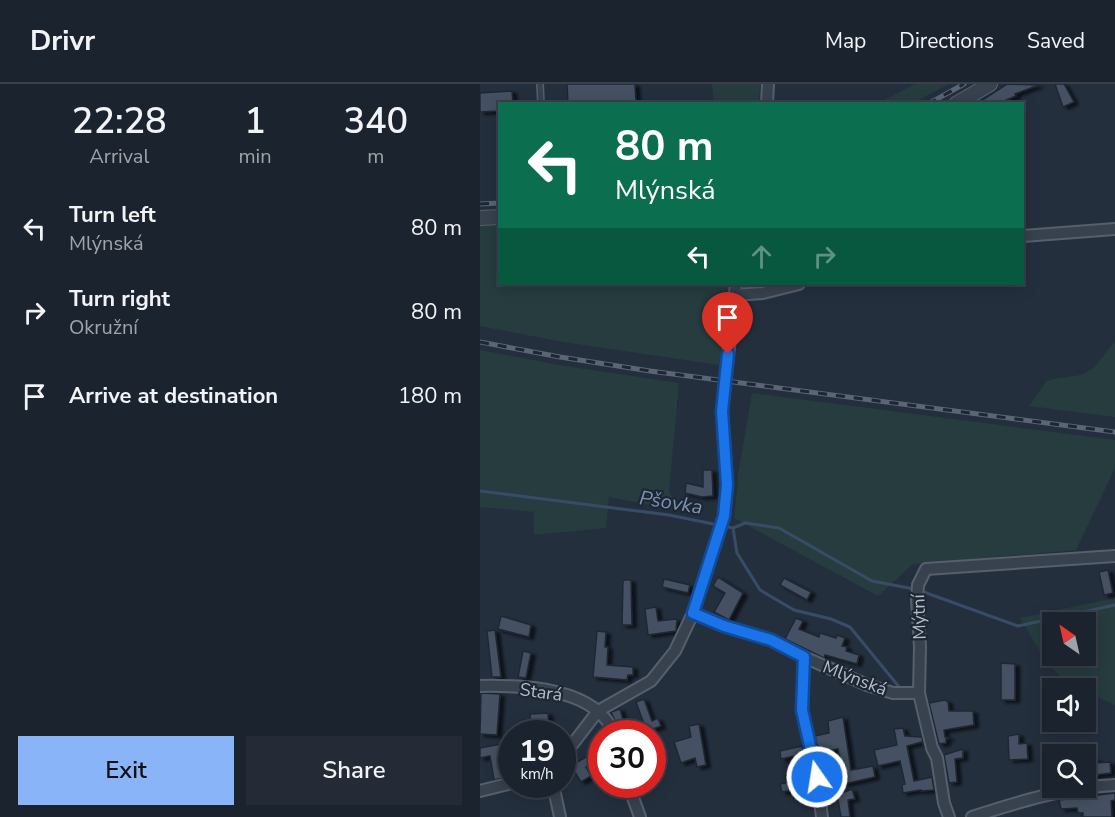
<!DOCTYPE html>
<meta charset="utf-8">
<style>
:root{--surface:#1b232e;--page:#242b36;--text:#f1f3f6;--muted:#a0a4aa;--line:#39404a;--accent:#8ab4f8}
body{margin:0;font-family:"Nunito Sans",sans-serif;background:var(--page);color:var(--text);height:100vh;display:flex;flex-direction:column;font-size:22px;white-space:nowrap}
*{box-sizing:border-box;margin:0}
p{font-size:20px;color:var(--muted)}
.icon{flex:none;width:33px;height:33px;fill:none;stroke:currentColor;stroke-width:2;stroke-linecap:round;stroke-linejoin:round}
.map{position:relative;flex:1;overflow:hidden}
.panel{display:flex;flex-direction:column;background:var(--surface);width:480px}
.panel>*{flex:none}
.hud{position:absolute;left:18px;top:18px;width:526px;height:183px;border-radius:0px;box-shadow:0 3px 15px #0003,0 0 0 2px var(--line);background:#0b6e4f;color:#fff;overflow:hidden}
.needle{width:39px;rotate:326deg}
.buttons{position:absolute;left:562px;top:528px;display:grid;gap:12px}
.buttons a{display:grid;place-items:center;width:54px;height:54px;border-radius:0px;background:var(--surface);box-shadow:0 3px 15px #0003,0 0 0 2px var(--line);font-size:30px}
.speed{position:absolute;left:18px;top:636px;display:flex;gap:12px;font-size:30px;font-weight:700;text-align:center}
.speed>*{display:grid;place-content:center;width:78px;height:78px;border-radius:50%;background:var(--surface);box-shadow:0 3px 15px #0003,0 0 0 2px var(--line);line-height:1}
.speed small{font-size:15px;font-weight:400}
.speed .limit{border:9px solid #d22;background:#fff;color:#111}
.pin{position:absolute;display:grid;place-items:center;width:51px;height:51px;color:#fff;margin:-62px -26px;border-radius:50% 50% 50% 0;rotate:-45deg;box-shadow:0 0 6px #0007}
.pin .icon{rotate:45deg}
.me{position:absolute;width:66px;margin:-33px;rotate:347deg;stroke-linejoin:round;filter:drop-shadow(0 0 4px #0008)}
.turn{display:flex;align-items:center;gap:21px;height:126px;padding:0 18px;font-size:27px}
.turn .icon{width:78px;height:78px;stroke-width:2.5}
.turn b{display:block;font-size:42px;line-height:51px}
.lanes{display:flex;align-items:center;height:57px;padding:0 18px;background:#0003;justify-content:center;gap:30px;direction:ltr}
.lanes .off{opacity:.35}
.eta{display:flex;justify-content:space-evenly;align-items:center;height:102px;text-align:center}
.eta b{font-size:36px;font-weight:600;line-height:42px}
.cta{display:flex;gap:12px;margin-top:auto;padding:12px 18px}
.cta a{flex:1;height:69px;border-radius:0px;background:var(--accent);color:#111;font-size:24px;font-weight:600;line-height:69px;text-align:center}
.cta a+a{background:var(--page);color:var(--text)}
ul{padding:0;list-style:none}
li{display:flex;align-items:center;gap:18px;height:84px;padding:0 18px}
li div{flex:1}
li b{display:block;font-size:22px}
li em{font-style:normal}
header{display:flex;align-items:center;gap:36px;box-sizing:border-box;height:84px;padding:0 30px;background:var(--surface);border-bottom:2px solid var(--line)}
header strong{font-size:28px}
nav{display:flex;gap:33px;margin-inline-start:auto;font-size:21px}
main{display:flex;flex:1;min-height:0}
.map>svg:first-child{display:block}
.green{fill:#263c3f;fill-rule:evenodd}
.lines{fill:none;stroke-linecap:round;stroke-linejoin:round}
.stream{stroke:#394c67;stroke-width:3}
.building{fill:#455162;stroke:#1f2835;stroke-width:1.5;filter:url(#shadow)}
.service-casing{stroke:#565f6c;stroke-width:8}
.minor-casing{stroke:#565f6c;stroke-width:14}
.tertiary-casing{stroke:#565f6c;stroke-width:16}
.service{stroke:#38414e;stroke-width:5}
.minor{stroke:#38414e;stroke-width:10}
.tertiary{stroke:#38414e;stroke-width:14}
.rail-casing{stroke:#5a6575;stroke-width:5}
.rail{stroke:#1d2633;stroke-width:3;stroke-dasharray:9;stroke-linecap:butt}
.route-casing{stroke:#114b97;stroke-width:15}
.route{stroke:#1a73e8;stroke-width:10}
.labels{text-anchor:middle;stroke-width:4.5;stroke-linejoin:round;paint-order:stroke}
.street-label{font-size:18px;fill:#b4bcc9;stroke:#1d2633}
.water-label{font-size:20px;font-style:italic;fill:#7c92b1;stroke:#1d2633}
</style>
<header>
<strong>Drivr</strong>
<nav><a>Map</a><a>Directions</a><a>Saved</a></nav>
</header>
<main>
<section class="panel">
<div class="eta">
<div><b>22:28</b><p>Arrival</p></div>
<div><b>1</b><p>min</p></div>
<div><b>340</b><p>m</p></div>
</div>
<ul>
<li><svg class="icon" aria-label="left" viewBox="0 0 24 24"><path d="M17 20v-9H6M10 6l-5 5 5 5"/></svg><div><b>Turn left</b><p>Mlýnská</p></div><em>80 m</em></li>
<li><svg class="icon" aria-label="right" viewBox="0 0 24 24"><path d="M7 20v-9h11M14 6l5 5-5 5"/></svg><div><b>Turn right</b><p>Okružní</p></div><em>80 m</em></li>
<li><svg class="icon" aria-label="arrive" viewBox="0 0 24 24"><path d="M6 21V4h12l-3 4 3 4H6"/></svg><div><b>Arrive at destination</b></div><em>180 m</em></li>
</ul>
<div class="cta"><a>Exit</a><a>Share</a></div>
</section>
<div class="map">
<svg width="635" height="733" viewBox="0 0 635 733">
<defs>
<filter id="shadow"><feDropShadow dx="4.5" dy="2.5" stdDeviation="1.5" flood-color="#0009"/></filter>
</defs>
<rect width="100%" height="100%" fill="#242f3e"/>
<g class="green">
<path d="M 232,0 L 280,0 L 279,19 L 234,19 Z"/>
<path d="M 435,0 L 469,0 L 433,19 L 398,19 Z"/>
<path d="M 19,139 L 20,200 L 252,200 L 239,281 L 83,258 L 0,242 L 0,140 Z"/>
<path d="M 635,257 L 635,333 L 549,322 L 566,298 L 573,295 L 601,291 L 614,284 Z"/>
<path d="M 0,266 L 79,281 L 199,299 L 189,407 L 200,427 L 129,413 L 126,444 L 54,451 L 54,428 L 0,423 Z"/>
<path d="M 272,309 L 635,356 L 635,384 L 596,466 L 433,480 L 398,512 L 254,434 L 259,385 Z"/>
<path d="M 635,514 L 635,621 L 606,608 L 606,604 C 576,604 554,556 540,534 ZM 573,538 L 606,538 L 606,572 L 573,572 Z"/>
</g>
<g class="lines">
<g class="stream">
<path d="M 0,407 L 189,431 L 253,444 L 265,439 L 299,444 L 392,497 L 434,505"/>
<path d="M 253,444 L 257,469 L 280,506 L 314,526 L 351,535 L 370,543 L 420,604"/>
<path d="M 441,507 L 538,542 L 635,521"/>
</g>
</g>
<g class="building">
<path d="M 87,0 L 155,0 L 156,19 L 88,20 Z"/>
<path d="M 527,0 L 559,1 L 535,10 L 536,12 L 517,20 L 496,20 Z"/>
<path d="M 575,0 L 584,0 L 594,18 L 583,23 Z"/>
<path d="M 32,7 L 33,20 L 20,20 L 20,27 L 0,28 L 0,9 Z"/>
<path d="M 223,386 L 232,386 L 233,412 L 222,413 L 205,409 L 206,399 L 223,403 Z"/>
<path d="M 628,486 L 633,509 L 624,511 L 619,488 Z"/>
<path d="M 238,493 L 263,509 L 249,536 L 234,528 L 245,509 L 233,502 Z"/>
<path d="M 304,494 L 331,508 L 327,516 L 300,501 Z"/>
<path d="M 184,495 L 210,501 L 208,509 L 182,503 Z"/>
<path d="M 143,496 L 151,496 L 152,541 L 142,541 Z"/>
<path d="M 176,523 L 178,537 L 197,535 L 196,547 L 168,551 L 165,525 Z"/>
<path d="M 21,532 L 51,541 L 49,553 L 18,545 Z"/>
<path d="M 316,534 L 323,537 L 319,545 L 339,553 L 340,549 L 356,554 L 357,551 L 365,554 L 362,562 L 367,563 L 366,567 L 379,571 L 377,580 L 345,571 L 344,574 L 305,555 Z"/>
<path d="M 15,546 L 21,593 L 12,593 L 7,547 Z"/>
<path d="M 117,547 L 126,548 L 125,563 L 128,563 L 127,581 L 153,583 L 153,591 L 148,591 L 147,596 L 113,593 Z"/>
<path d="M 43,567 L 51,569 L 46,594 L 38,593 Z"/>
<path d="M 521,579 L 535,580 L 535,616 L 521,616 Z"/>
<path d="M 1,609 L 20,610 L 17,651 L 0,650 Z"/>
<path d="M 164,615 L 172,637 L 178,634 L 181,642 L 160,650 L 141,650 L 131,628 L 140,625 L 146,646 L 164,640 L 156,618 Z"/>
<path d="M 465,616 L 468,618 L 469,627 L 493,627 L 494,641 L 464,646 L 465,653 L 470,654 L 466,655 L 466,659 L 459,660 L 449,619 Z"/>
<path d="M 68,629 L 69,649 L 47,649 L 47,642 L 51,642 L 50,630 Z"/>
<path d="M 363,633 L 371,686 L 393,682 L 395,693 L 364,700 L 358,665 L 339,669 L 335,652 L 349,649 L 348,637 Z"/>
<path d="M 219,640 L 226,681 L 217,683 L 215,674 L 201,679 L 194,658 L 211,653 L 209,642 Z"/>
<path d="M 423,644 L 425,652 L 442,653 L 444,664 L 442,658 L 427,662 L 434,697 L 452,693 L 454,706 L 441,707 L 441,706 L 423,709 L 422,701 L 425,700 L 420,677 L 398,682 L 394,666 L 417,661 L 414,645 Z"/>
<path d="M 539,650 L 539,660 L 547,659 L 548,675 L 529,676 L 528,652 Z"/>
<path d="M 27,659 L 32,659 L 32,668 L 19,670 L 22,689 L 32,686 L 32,692 L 14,696 L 10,672 L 0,674 L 0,664 Z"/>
<path d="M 322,662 L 324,670 L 301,675 L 300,667 Z"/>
<path d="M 122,663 L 122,673 L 106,683 L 111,692 L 101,698 L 91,682 Z"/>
<path d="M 483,665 L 483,674 L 475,675 L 477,698 L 469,699 L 464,671 Z"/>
<path d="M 616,675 L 617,679 L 630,678 L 631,689 L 609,692 L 608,676 Z"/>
<path d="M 329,694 L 331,703 L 328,703 L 331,709 L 333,720 L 328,721 L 326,704 L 302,708 L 300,700 Z"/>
<path d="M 372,705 L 375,715 L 368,716 L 370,733 L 361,733 L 357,711 Z"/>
<path d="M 635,709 L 635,716 L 631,717 L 632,733 L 603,733 L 603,729 L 598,729 L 597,724 L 581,725 L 579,716 Z"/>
</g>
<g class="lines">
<defs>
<path id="service" d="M 60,0 L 61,20"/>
<g id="minor">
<path d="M 287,20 L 288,0"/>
<path d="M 543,152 L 635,145"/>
<path d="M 254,211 L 283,209 L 319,200"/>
<path d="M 213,529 L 244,542 L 291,556 L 324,573 L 387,601 L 413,609 L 439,609"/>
<path d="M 324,573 L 322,626 L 337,693 L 342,733"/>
<path d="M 0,602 C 42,601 117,603 134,650"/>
<path d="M 82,674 L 118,627 L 171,597 L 195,567 L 213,529 L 244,433 L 247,401 L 242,327 L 256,200"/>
<path d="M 73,700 L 80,733"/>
<path d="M 148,700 L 160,733"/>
<path d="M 0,707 L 32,699"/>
<path d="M 469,733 L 464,719 L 457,674 L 452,664 L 439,609 L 440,563 L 437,516 L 438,501 L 446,485 L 635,472"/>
<path d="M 492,733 C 538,718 586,703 635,701"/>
</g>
<g id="tertiary">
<path d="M 476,20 L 510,0"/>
<path d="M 0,134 L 20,133"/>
</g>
</defs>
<use href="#service" class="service-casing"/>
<use href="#minor" class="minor-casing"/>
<use href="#tertiary" class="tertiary-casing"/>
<use href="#service" class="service"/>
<use href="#minor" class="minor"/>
<use href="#tertiary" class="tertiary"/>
<defs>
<g id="rail">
<path d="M 448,20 L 484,0"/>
<path d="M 0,120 L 20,119"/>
<path d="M 0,258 L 80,273 L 170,287 L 635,348"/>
</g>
</defs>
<use href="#rail" class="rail-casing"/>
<use href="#rail" class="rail"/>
</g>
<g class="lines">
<defs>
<path id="route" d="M 248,270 L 242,327 L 247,401 L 244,432 L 213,529 L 244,542 L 291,556 L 324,573 L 322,626 L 337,693"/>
</defs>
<use href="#route" class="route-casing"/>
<use href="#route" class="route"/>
</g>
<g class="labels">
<g class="street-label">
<text transform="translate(439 533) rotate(-92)" y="6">Mýtní</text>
<text transform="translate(375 594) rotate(21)" y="6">Mlýnská</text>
<text transform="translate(61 608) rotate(8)" y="6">Stará</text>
</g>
<g class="water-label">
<text transform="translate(191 418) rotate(9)" y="7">Pšovka</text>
</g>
</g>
</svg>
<div class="buttons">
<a><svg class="needle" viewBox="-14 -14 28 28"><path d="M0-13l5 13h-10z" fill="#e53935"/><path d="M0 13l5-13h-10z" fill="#a0a4aa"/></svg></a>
<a><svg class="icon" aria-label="sound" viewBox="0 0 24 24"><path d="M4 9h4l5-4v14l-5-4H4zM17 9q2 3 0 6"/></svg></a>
<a><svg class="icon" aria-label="search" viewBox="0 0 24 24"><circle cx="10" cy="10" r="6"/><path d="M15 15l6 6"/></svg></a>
</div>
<div class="speed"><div>19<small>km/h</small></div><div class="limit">30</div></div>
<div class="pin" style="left:248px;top:270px;background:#d93025"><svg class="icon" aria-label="arrive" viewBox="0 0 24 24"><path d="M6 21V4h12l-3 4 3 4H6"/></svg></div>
<svg class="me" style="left:337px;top:693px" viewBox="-20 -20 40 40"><circle r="17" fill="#1a73e8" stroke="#fff" stroke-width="3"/><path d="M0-11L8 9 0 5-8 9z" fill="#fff"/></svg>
<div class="hud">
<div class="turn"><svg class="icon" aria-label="left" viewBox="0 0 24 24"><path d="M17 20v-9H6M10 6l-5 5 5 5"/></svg><div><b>80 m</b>Mlýnská</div></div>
<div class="lanes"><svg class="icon" aria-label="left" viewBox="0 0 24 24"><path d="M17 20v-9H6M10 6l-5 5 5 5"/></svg><svg class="icon off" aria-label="ahead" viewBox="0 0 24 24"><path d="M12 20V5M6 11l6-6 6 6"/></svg><svg class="icon off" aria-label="right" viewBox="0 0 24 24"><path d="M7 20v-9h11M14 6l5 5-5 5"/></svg></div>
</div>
</div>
</main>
